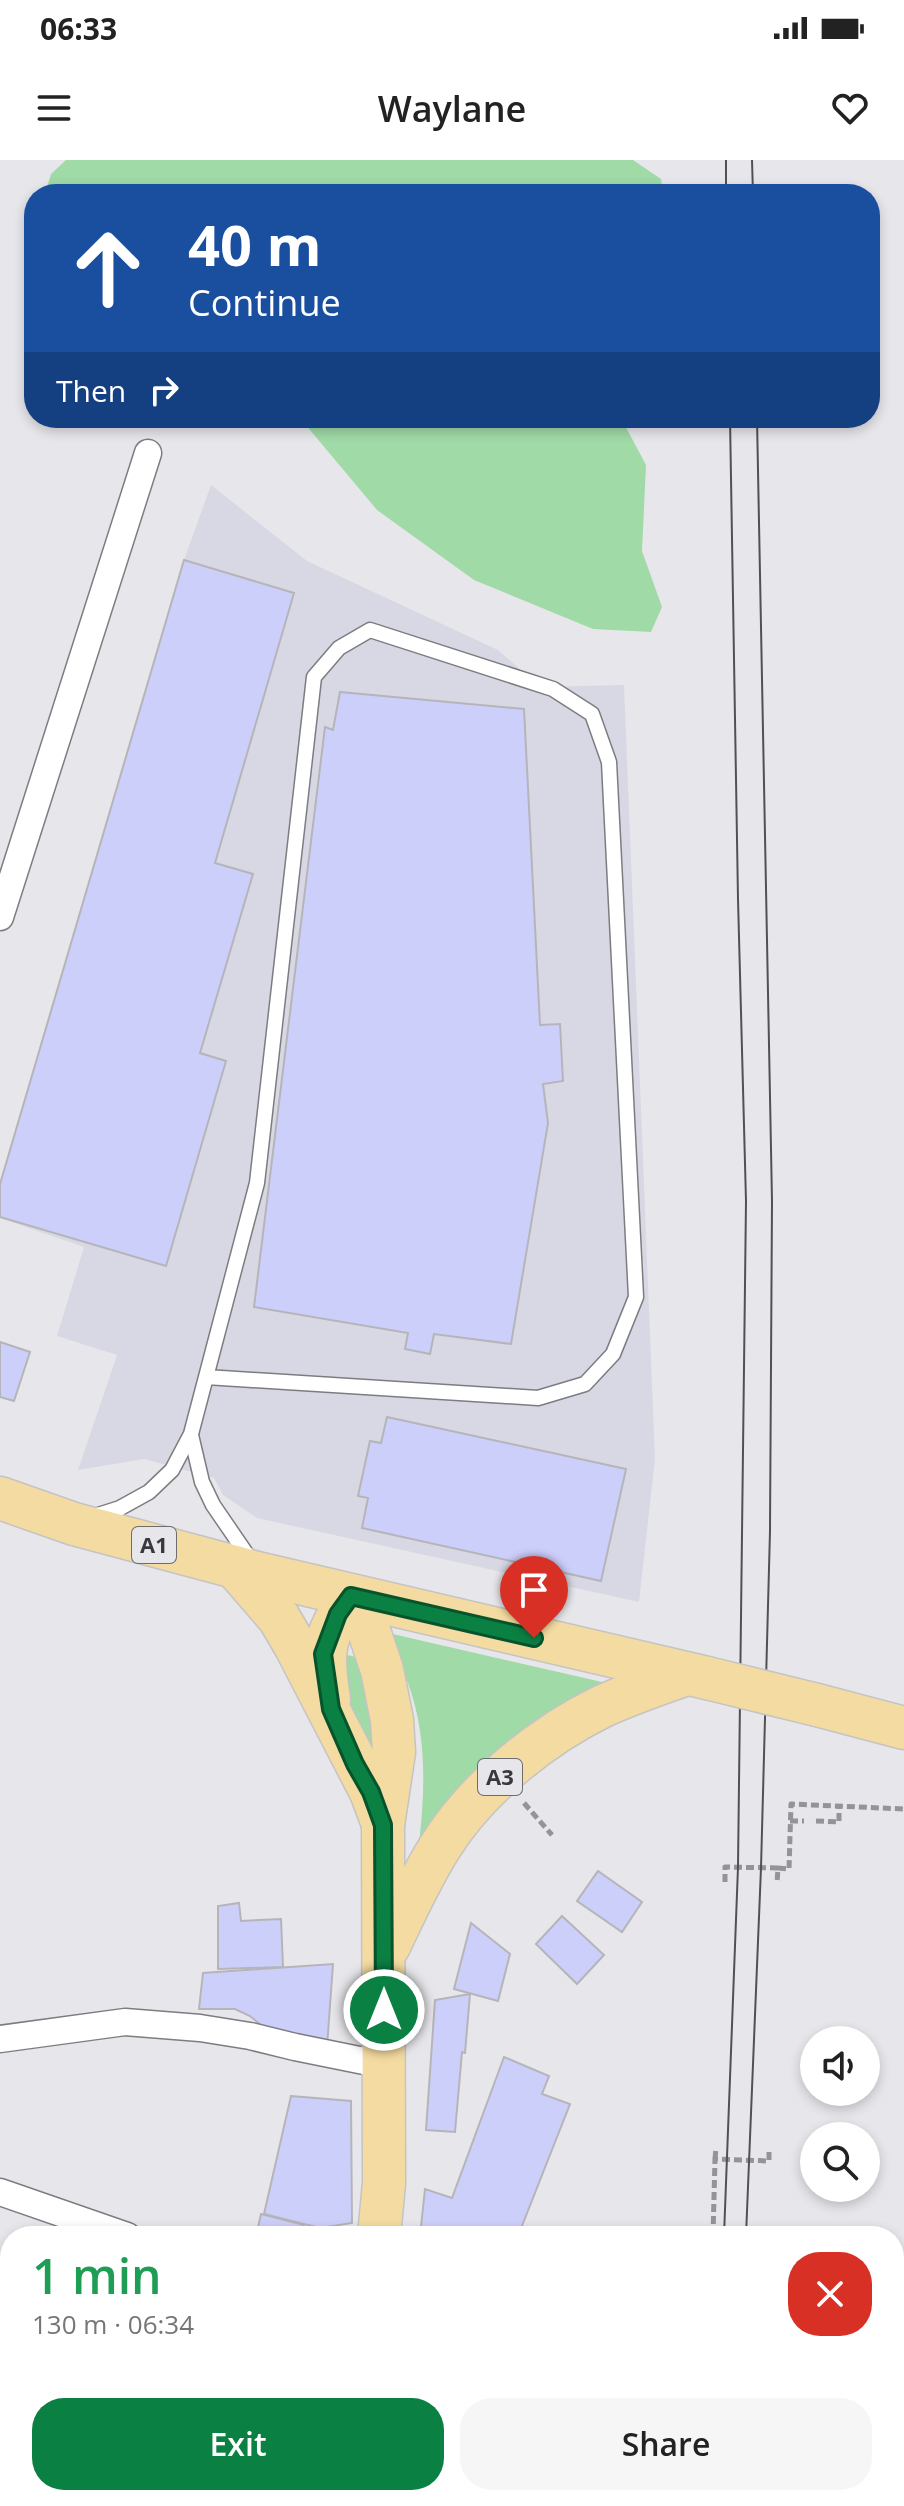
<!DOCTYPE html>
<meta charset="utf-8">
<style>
:root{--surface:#fff;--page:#f6f6f6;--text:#222;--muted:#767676;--accent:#0b8043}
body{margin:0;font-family:"Open Sans",sans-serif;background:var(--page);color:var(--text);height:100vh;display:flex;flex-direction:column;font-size:30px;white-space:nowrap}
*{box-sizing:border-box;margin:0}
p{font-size:26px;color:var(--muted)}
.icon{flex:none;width:44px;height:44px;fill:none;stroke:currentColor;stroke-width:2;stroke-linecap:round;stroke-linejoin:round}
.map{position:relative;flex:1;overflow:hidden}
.panel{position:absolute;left:0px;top:2066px;width:904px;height:280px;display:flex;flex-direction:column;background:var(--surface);border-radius:32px 32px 0 0;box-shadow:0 4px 12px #0003}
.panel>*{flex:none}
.hud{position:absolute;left:24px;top:24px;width:856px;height:244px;border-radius:32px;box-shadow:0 4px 12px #0003;background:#1a4fa0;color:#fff;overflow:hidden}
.buttons{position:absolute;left:800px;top:1866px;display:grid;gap:16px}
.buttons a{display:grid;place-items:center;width:80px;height:80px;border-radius:50%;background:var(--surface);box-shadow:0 4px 12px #0003;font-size:40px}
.pin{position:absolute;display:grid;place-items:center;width:68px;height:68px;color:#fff;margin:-82px -34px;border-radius:50% 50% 50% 0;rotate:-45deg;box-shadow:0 0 8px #0007}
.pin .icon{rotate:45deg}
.me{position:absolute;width:88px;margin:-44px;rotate:0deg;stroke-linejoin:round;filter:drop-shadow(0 0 6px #0008)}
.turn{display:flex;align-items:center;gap:28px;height:168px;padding:0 32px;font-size:36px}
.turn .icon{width:104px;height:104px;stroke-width:2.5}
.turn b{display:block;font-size:56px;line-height:68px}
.then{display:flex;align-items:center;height:76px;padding:0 32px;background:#0003;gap:16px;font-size:30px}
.round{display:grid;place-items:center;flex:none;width:84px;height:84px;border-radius:32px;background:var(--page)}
.head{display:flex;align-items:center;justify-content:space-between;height:136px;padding:0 32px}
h1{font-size:48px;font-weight:600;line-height:60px;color:#1e9e55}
.action{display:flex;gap:16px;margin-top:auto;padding:16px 32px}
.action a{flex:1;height:92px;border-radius:32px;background:var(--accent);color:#fff;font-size:32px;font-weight:600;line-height:92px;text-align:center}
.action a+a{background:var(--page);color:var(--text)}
.status{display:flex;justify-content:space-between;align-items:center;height:56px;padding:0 40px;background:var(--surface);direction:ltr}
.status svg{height:22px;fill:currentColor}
header{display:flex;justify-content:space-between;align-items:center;height:104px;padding:0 32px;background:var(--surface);font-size:36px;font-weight:600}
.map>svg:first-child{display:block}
.built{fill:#d7d8e3}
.green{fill:#a0daa7}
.building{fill:#cdcffb;stroke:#b5b5b9;stroke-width:2}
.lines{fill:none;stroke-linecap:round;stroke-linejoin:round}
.service-casing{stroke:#7c7d80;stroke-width:17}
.minor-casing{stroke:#7c7d80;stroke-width:29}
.primary-casing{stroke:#c4c4c4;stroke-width:45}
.path{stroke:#949497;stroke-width:5;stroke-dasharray:8 4;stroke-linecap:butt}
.service{stroke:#fff;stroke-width:14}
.minor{stroke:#fff;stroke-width:26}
.primary{stroke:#f4dba1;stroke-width:42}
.tram{stroke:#515153;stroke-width:2}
.primary-bridge-casing{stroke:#c4c4c4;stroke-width:45;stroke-linecap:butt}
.primary-bridge{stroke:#f4dba1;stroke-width:42}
.route-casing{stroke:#07532c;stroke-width:20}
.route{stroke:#0b8043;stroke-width:14}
.labels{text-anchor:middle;stroke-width:7;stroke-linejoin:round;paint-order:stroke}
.shield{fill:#e7e7eb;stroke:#6d6d70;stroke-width:2}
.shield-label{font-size:22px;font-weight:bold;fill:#39393b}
</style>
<div class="status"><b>06:33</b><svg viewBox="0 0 49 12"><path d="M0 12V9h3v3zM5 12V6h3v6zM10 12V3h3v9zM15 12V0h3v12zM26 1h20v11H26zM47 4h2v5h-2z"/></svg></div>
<header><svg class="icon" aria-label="menu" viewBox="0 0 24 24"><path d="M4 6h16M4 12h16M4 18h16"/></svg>Waylane<svg class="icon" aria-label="heart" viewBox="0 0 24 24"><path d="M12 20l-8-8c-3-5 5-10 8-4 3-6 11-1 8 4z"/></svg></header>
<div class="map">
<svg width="904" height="2346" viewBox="0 0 904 2346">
<rect width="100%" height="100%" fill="#e7e7eb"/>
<path class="built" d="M 211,325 L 307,401 L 498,490 L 540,527 L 624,525 L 655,1299 L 639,1442 L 257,1358 L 223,1335 L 214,1318 L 144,1299 L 78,1310 L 117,1195 L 57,1176 L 84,1087 L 0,1058 L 0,1024 L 184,400 Z"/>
<g class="green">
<path d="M 66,0 L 633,0 L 661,19 L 663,34 L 45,34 L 51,14 Z"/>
<path d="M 300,258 L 621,258 L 646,305 L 642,391 L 662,447 L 651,472 L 593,469 L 474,420 L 377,350 Z"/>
<path d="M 384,1472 L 602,1522 L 605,1531 L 418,1692 C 425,1635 428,1578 408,1523 C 402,1506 392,1489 384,1472 Z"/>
<path d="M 346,1495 L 353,1496 L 365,1512 L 377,1600 L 341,1536 L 340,1496 Z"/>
</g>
<g class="building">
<path d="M 184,400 L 294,433 L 215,703 L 253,714 L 200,893 L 226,901 L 166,1106 L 0,1057 L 0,1024 Z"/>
<path d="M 340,532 L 524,549 L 540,865 L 560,864 L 563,921 L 543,924 L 548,963 L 511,1184 L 434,1174 L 430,1194 L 405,1189 L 408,1173 L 254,1147 L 325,567 L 333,570 Z"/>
<path d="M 0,1182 L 30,1192 L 14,1241 L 0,1237 Z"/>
<path d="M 387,1257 L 626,1309 L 601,1421 L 362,1368 L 368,1338 L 358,1336 L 370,1281 L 381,1283 Z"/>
<path d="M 598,1711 L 642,1742 L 622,1772 L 577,1741 Z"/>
<path d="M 239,1743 L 241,1761 L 281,1759 L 283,1807 L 218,1809 L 218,1746 Z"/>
<path d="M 562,1756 L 604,1795 L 577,1824 L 536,1784 Z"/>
<path d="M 471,1763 L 510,1794 L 498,1841 L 454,1829 Z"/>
<path d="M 333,1804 L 327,1887 L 266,1869 L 250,1856 L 235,1849 L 199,1849 L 203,1813 Z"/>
<path d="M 470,1834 L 465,1893 L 462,1892 L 455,1972 L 426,1970 L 435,1840 Z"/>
<path d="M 504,1897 L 549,1916 L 542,1934 L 570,1944 L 518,2076 L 420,2076 L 425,2029 L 452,2038 Z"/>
<path d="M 291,1936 L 351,1941 L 352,2063 L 320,2068 L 264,2054 Z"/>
<path d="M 261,2054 L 304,2065 L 301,2076 L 256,2076 Z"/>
</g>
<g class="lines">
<defs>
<g id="service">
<path d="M 191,1275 L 202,1322 L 213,1345 L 252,1402"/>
<path d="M 92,1357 L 120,1348 L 149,1332 L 172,1310 L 191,1274 L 257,1023 L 314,517 L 339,488 L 370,470 L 553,529 L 592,554 L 609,602 L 636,1137 L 613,1194 L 585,1224 L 538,1238 L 206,1217"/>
</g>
<g id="minor">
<path d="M 0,757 L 148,293"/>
<path d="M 0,1879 L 125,1862 L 200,1868 L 250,1876 L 295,1887 L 384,1905"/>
<path d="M 0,2032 L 127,2076"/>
<path d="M 862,2336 L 887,2346"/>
</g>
<g id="primary">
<path d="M 0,1338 L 74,1364 L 261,1414 L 707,1518"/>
<path d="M 235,1407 L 279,1458 L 296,1487 L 371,1632 L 383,1664"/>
<path d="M 351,1436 L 367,1465 L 382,1510 L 392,1560 L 394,1592 L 383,1665 L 384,2023 L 379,2076"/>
<path d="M 329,1539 C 321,1492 323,1475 351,1436"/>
<path d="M 817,1545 L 904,1568"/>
<path d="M 389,1786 C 405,1752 420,1719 440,1687 C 476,1629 540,1577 601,1547 C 629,1534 658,1524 687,1514"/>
<path d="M 327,2346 L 329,2336"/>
</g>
</defs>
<use href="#service" class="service-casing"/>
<use href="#minor" class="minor-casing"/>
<use href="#primary" class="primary-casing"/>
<g class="path">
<path d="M 524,1643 L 552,1675"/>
<path d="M 790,1661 L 804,1661"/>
<path d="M 816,1661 L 839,1662 L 839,1646"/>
<path d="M 778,1708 L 789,1709 L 791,1644 L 904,1649"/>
<path d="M 725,1722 L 725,1707 L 778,1708 L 777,1723"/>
<path d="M 715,1999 L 716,1988"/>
<path d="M 713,2076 L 715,1999 L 769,2001 L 769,1989"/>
</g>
<use href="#service" class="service"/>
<use href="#minor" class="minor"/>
<use href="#primary" class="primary"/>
<g class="tram">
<path d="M 726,0 L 726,34"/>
<path d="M 752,0 L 753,34"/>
<path d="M 724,2076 L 738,1707 L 746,1041 L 738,739 L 730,258"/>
<path d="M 746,2076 L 761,1708 L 770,1371 L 772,1041 L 757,258"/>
<path d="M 719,2336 L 719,2346"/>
<path d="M 743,2336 L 743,2346"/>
</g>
<defs>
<path id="primary-bridge" d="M 707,1518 L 817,1545"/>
</defs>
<use href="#primary-bridge" class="primary-bridge-casing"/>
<use href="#primary-bridge" class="primary-bridge"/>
</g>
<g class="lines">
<defs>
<path id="route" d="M 384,1850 L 383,1665 L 371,1632 L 355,1604 L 331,1549 L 323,1494 L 338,1454 L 351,1436 L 534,1478"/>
</defs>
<use href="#route" class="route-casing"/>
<use href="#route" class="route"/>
</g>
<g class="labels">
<g class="shield">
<rect x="132" y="1367" width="44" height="36" rx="6"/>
<rect x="478" y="1599" width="44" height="36" rx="6"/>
</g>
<g class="shield-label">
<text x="154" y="1393">A1</text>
<text x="500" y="1625">A3</text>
</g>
</g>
</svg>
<div class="buttons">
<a><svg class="icon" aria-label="sound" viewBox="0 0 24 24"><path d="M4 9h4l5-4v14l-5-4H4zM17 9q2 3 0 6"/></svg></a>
<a><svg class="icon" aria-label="search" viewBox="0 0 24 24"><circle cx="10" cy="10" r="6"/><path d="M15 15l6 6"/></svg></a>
</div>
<div class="pin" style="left:534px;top:1478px;background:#d93025"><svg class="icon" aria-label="arrive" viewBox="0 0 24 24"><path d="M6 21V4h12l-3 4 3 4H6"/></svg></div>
<svg class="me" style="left:384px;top:1850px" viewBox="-20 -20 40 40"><circle r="17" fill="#0b8043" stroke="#fff" stroke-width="3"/><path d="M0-11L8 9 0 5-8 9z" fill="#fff"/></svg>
<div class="hud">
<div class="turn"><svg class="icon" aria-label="ahead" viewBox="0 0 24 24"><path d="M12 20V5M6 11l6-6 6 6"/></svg><div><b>40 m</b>Continue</div></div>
<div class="then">Then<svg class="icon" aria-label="right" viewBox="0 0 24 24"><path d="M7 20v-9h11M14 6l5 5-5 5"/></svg></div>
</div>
<section class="panel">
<div class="head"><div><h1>1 min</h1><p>130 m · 06:34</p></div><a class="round" style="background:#d93025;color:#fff"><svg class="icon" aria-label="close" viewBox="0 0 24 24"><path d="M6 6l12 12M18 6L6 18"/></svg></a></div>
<div class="action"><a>Exit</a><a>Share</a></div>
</section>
</div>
